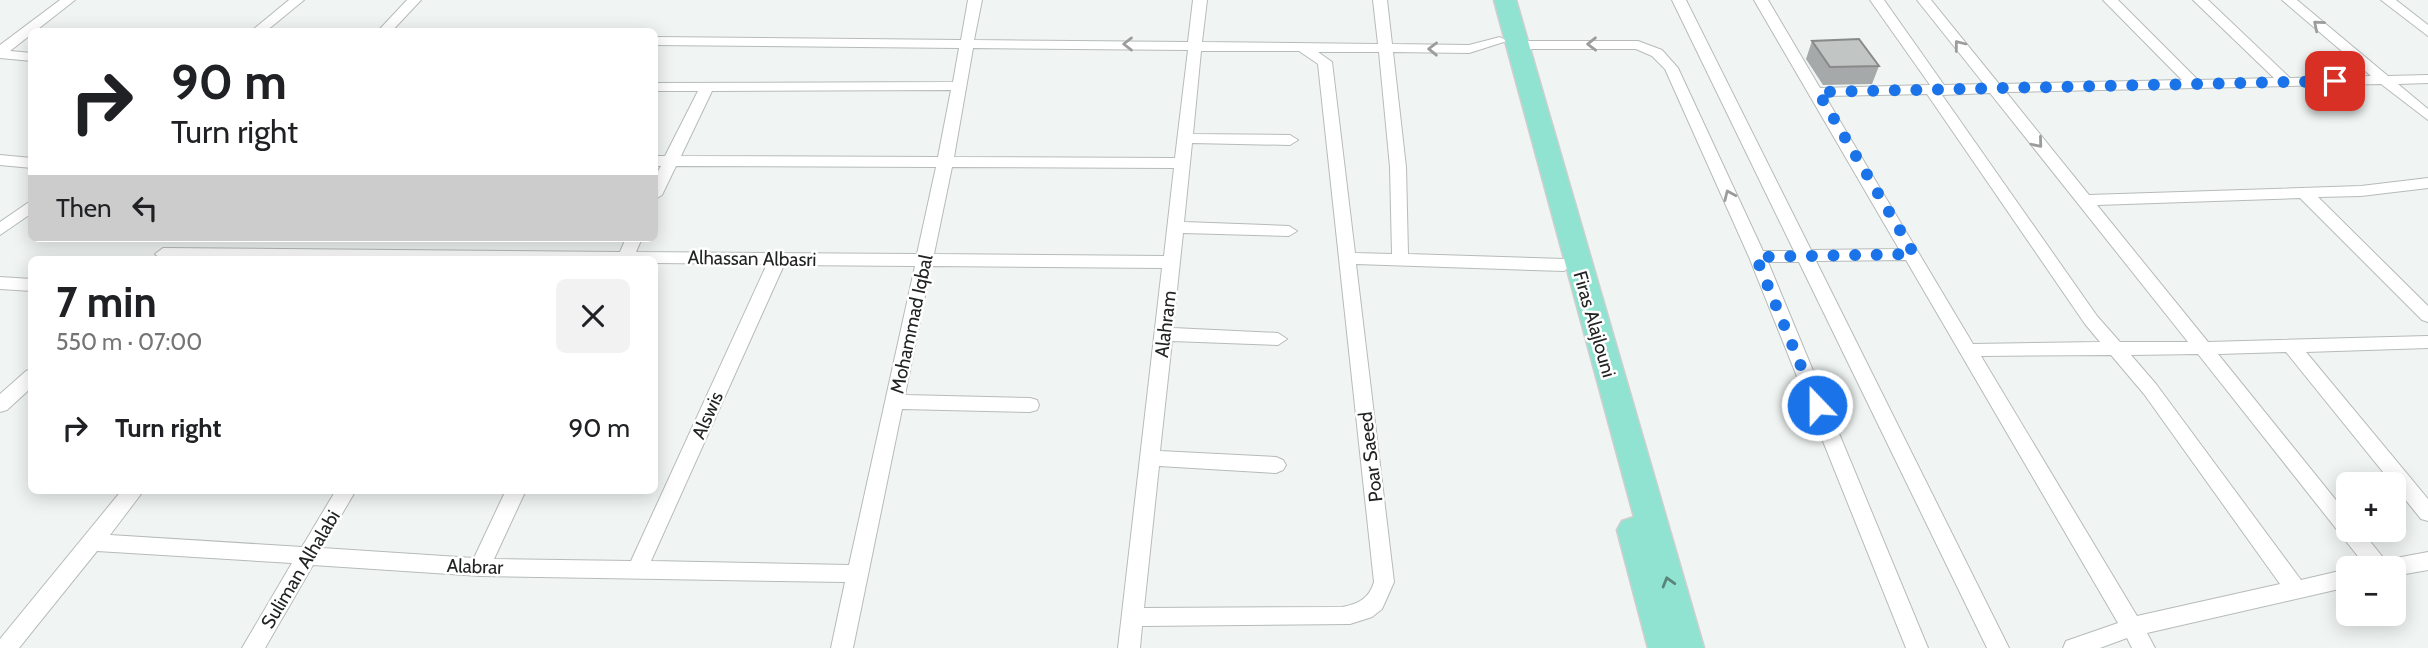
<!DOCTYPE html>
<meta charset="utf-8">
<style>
:root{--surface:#fff;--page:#f2f2f2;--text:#202124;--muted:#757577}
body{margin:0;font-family:Cabin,sans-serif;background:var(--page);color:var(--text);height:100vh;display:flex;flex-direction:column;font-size:26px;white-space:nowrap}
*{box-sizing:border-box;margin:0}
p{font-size:23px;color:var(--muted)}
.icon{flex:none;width:38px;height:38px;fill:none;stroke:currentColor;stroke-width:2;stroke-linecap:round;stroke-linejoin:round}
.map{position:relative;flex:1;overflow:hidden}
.side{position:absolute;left:28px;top:256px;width:630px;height:238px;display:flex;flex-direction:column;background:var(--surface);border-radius:10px;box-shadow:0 4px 18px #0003}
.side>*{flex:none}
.hud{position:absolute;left:28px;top:28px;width:630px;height:214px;border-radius:10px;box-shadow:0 4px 18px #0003;background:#fff;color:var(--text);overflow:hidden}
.tools{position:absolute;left:2336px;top:472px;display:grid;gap:14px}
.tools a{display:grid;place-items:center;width:70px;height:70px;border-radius:10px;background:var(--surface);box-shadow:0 4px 18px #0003;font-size:35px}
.pin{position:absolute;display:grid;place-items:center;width:60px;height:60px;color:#fff;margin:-30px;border-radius:14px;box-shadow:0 4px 10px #0006}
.me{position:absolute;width:77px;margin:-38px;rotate:338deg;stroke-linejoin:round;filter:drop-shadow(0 0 5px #0008)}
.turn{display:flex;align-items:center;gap:24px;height:147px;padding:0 28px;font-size:32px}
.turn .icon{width:91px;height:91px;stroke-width:2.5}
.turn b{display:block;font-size:49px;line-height:60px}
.then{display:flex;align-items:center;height:66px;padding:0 28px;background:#0003;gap:14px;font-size:26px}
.round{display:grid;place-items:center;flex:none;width:74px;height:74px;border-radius:10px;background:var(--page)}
.overview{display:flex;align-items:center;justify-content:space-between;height:119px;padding:0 28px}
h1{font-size:42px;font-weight:700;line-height:52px}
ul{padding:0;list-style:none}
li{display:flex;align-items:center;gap:21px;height:105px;padding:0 28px}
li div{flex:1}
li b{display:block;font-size:26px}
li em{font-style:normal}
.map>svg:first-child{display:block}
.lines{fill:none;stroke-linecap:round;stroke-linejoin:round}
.minor-casing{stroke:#b6bbb9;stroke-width:2}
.primary-casing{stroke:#cecfcf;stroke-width:3}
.minor{fill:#fff;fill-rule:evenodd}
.primary{fill:#90e3d0;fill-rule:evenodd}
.wall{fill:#a6a9a9}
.building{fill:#c1c5c4;stroke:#878a89;stroke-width:2}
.oneway{stroke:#9c9c9c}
.oneway2{stroke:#59847a}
.route{stroke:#1a73e8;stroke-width:12;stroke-dasharray:0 21.6}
.labels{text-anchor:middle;stroke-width:5;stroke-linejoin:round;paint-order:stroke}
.street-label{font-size:19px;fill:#222423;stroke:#fff}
</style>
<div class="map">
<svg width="2428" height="648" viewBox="0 0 2428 648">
<rect width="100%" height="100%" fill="#f0f5f3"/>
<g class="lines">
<defs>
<g id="minor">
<path d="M 60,0 L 75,0 L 10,51 L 32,53 L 32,61 L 0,58 L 0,45 Z"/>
<path d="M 289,0 L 304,0 L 265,32 L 250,32 Z"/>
<path d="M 407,0 L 421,0 L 391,32 L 377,32 Z"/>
<path d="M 968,0 L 982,0 L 974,40 L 1188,42 L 1193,0 L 1207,0 L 1202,42 L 1378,44 L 1373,0 L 1387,0 L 1392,44 L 1469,45 L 1500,37 L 1507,41 L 1469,53 L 1393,52 L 1406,167 L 1408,254 L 1564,259 L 1572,265 L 1564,271 L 1356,264 L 1394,582 L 1382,609 L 1372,617 L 1350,624 L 1142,626 L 1140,648 L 1118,648 L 1162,268 L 931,266 L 905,395 L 1030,398 L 1037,400 L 1039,405 L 1037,410 L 1030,412 L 902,409 L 853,648 L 831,648 L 845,582 L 480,576 L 313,565 L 265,648 L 242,648 L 292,563 L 97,551 L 19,648 L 0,648 L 0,639 L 122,490 L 144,490 L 110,535 L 302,547 L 336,490 L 356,490 L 322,548 L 474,558 L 506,490 L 526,490 L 494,559 L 631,561 L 767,264 L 654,263 L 654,259 L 161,259 L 155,254 L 163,248 L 620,252 L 626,238 L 642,238 L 636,252 L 917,254 L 936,167 L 676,166 L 662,195 L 654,200 L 654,178 L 661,166 L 654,166 L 654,156 L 665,156 L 698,91 L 654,91 L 654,83 L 953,82 L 959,48 L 654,45 L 654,37 L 961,40 ZM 973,48 L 1188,50 L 1175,158 L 954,157 ZM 1201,51 L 1299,51 L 1318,64 L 1374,582 C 1369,599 1358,604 1342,607 L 1144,608 L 1159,466 L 1276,473 L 1283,470 L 1286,465 L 1283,460 L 1276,457 L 1160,451 L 1172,341 L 1278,345 L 1287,339 L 1278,333 L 1173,328 L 1183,233 L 1289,236 L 1297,231 L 1289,226 L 1184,222 L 1192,143 L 1290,145 L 1298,140 L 1290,135 L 1193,134 ZM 1318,52 L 1379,52 L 1390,167 L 1392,254 L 1355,253 L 1332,62 ZM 951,90 L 938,157 L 681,156 L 712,91 ZM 952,167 L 1174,168 L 1164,256 L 934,254 ZM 784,265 L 915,266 L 849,565 L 651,561 Z"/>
<path d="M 1672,0 L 1686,0 L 1811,250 L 1899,249 L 1754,0 L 1768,0 L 1820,88 L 1930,85 L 1870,0 L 1884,0 L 1944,85 L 1984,84 L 1917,0 L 1931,0 L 1999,84 L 2182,80 L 2103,0 L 2118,0 L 2198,80 L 2274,78 L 2193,0 L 2208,0 L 2290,78 L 2371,76 L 2282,0 L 2297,0 L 2388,76 L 2428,75 L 2428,83 L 2398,84 L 2428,109 L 2428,120 L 2381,84 L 2006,92 L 2089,195 L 2361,186 L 2428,178 L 2428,188 L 2361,196 L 2318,197 L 2428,306 L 2428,322 L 2422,320 L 2300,198 L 2097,205 L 2208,342 L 2428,336 L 2428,348 L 2306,352 L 2428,499 L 2428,521 L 2421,519 L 2286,352 L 2218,354 L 2348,515 L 2348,530 L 2361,530 L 2385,560 L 2428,552 L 2428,570 L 2394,576 L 2394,569 L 2368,569 L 2198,354 L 2131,355 L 2156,384 L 2301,580 L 2348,569 L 2348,587 L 2147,633 L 2155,648 L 2132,648 L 2127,638 L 2100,648 L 2063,648 L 2066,641 L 2118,623 L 1906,260 L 1816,261 L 2009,648 L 1987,648 L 1799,262 L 1768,262 L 1928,648 L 1906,648 L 1749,257 L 1665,69 L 1652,56 L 1636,49 L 1516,49 L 1509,45 L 1516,41 L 1638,41 L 1662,50 L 1678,68 L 1763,251 L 1794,251 ZM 1990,93 L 2188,342 L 2120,342 L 2097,316 L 1942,95 ZM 1927,94 L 2085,324 L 2100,342 L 1973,344 L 1825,96 ZM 2111,355 L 2144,394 L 2280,584 L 2137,616 L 1981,356 Z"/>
<path d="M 2381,0 L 2396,0 L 2428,25 L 2428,36 Z"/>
<path d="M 0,155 L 32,158 L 32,168 L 0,165 Z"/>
<path d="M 32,200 L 32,213 L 0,235 L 0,222 Z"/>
<path d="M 0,277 L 32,279 L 32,291 L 0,289 Z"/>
<path d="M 32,369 L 32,387 L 7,410 L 0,412 L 0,394 L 26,371 Z"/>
</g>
<path id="primary" d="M 1494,0 L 1516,0 L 1704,648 L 1648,648 L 1617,530 L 1622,521 L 1634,517 Z"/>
</defs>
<use href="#minor" class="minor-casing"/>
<use href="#primary" class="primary-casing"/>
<use href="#minor" class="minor"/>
<use href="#primary" class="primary"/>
</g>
<path class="wall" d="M 1812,41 L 1879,66 L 1872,84 L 1823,85 L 1806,59 Z"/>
<path class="building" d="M 1859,39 L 1879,66 L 1830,67 L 1812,41 Z"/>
<defs><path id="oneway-chevron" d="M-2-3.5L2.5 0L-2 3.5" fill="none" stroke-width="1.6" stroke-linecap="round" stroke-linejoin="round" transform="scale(1.75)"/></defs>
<g class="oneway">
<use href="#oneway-chevron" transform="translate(2318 25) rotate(-140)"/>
<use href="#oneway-chevron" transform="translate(1128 44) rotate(-180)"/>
<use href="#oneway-chevron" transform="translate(1592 44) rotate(179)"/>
<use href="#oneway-chevron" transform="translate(1959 45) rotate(-128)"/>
<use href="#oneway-chevron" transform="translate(1433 49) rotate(-179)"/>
<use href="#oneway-chevron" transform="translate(2038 143) rotate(50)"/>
<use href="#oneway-chevron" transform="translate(1729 195) rotate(-114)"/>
</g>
<use class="oneway2" href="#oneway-chevron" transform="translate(1668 582) rotate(-106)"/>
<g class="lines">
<path class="route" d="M 1817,405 L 1756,257 L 1914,254 L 1818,92 L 2335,81"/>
</g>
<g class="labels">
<g class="street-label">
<text transform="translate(752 258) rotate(1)" y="7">Alhassan Albasri</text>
<text transform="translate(911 324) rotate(-78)" y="7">Mohammad Iqbal</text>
<text transform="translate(1165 324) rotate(-83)" y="7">Alahram</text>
<text transform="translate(1595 324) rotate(74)" y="7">Firas Alajlouni</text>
<text transform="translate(707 415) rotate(-66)" y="7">Alswis</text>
<text transform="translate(1370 457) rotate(-97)" y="7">Poar Saeed</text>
<text transform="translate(475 566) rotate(2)" y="7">Alabrar</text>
<text transform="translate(300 569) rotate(-59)" y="7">Suliman Alhalabi</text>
</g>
</g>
</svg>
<div class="tools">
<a>+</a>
<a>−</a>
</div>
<div class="pin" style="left:2335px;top:81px;background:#d93025"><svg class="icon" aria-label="arrive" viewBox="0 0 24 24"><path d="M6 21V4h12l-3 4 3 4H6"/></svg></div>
<svg class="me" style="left:1817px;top:405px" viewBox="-20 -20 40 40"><circle r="17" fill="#1a73e8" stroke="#fff" stroke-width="3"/><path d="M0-11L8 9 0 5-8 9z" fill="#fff"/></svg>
<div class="hud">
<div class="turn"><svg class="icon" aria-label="right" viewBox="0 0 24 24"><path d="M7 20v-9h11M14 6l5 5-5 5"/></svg><div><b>90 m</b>Turn right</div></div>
<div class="then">Then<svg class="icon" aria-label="left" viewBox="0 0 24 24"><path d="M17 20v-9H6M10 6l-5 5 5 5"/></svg></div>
</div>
<section class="side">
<div class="overview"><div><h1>7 min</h1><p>550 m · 07:00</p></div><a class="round"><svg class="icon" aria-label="close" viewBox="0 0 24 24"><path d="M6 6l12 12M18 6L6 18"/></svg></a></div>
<ul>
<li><svg class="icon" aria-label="right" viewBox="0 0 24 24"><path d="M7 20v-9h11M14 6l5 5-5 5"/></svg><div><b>Turn right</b></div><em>90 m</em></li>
</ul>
</section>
</div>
